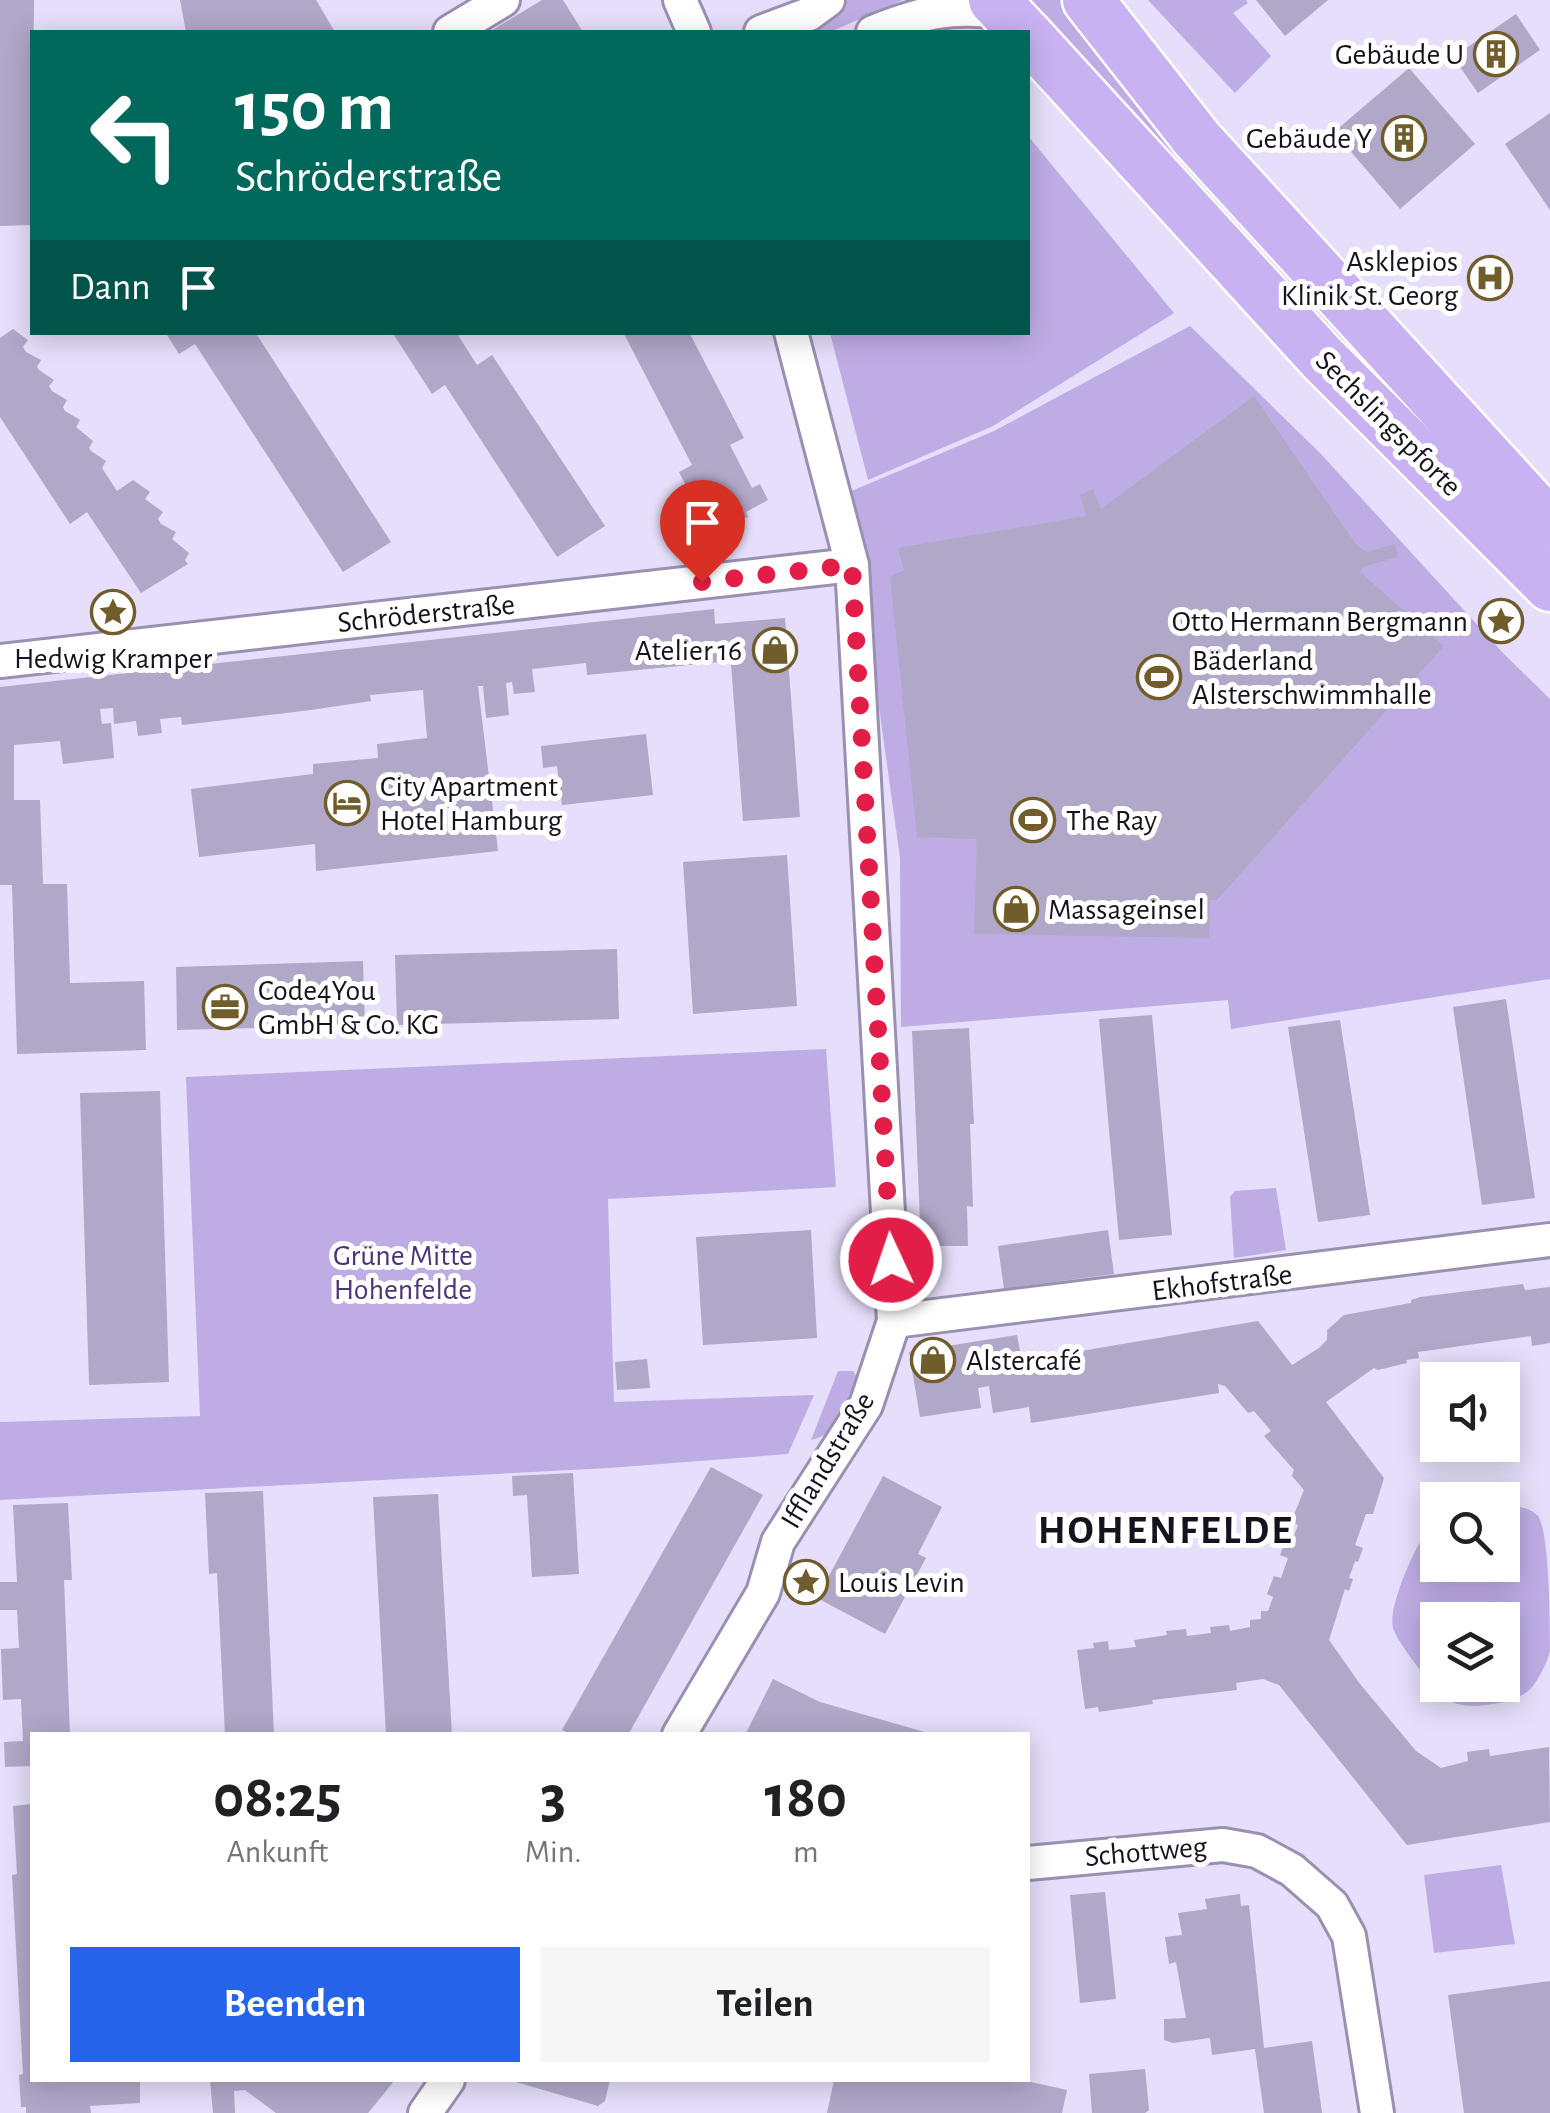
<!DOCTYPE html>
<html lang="de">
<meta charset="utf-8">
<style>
:root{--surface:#fff;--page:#f6f6f6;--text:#202124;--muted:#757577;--accent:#2563eb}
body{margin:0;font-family:"Alegreya Sans",sans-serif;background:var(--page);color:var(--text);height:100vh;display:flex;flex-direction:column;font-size:38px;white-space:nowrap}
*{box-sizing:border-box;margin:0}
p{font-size:32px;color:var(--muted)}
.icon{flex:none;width:55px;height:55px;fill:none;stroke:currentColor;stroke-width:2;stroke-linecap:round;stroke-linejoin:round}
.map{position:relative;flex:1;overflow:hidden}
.drawer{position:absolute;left:30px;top:1732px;width:1000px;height:350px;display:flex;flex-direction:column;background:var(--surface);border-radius:0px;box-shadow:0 5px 25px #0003}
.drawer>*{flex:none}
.guide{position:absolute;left:30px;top:30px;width:1000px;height:305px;border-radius:0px;box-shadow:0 5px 25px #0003;background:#00695c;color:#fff;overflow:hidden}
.buttons{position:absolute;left:1420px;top:1362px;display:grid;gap:20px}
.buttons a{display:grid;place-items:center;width:100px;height:100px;border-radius:0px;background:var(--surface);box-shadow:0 5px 25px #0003;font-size:50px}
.pin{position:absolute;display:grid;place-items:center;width:85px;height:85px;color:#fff;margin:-102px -42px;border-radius:50% 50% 50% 0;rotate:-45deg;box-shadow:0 0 10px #0007}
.pin .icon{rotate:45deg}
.me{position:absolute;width:110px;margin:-55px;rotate:357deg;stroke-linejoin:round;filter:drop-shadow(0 0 8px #0008)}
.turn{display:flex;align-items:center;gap:35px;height:210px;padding:0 40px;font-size:45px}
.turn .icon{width:130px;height:130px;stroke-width:2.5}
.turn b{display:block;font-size:70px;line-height:85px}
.then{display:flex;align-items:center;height:95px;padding:0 40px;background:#0003;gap:20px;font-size:38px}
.eta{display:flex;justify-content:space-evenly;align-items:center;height:170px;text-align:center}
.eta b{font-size:60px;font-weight:600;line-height:70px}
.cta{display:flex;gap:20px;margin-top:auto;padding:20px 40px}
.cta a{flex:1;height:115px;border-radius:0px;background:var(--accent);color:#fff;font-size:40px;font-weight:600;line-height:115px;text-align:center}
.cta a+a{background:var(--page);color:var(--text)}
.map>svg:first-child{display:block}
.green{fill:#beade4;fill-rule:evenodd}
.building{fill:#b1a7c8}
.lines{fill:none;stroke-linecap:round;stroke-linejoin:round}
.minor-casing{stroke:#9a90b1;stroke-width:38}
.primary-casing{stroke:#fff;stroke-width:55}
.minor{stroke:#fff;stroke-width:32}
.primary{stroke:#c9b2f2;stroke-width:50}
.route{stroke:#e11d48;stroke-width:18;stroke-dasharray:0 32.4}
.labels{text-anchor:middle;stroke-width:10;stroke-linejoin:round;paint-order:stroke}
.poi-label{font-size:30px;fill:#16121e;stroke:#fff;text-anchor:start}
.street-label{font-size:30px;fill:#16121e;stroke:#fff}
.park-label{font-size:30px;fill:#4e3378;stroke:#fff}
.district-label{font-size:40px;font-weight:bold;letter-spacing:2.5px;fill:#16121e;stroke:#fff}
</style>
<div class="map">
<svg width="1550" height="2113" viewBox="0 0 1550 2113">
<rect width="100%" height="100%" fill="#e6defa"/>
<g class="green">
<path d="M 848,0 L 903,0 L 830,32 L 796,32 C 812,20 835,15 848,0 Z"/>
<path d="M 1021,0 L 1062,0 L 1212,189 L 1550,548 L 1550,566 Z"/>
<path d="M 1148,0 L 1246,0 L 1248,3 L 1233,13 L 1271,56 L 1235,93 Z"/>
<path d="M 1028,136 L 1174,313 L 993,426 L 868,480 L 830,333 L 1028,332 Z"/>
<path d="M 1190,326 L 1320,453 L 1505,655 L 1550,699 L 1550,979 L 1231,1029 L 1228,1000 L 901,1027 L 900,858 L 849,492 L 994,431 Z"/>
<path d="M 826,1049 L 836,1187 L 608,1199 L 614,1402 L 814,1395 L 788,1454 L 609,1468 L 0,1500 L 0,1422 L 200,1416 L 186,1077 Z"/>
<path d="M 1276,1188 L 1286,1250 L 1234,1258 L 1230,1197 L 1235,1191 Z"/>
<path d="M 838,1371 L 853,1371 L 862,1384 C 848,1406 838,1435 811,1440 Z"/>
<path d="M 1503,1507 C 1515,1506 1529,1506 1538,1516 C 1550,1533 1550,1629 1550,1651 C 1548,1661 1539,1678 1533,1686 C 1523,1698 1508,1702 1493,1704 C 1478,1706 1462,1708 1448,1700 C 1435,1692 1397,1642 1393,1628 C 1387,1605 1421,1532 1437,1517 L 1438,1565 L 1502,1565 ZM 1438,1620 L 1502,1620 L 1502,1685 L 1438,1685 Z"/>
<path d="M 1501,1865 L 1515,1944 L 1434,1953 L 1424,1875 Z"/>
</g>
<g class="building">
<path d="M 0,0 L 34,0 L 32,225 L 0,226 Z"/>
<path d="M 180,0 L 316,0 L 335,32 L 186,32 Z"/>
<path d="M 542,0 L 563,0 L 583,32 L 489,32 Z"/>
<path d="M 1256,0 L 1328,0 L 1285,36 Z"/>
<path d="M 1516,14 L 1540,50 L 1478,93 L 1453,57 Z"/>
<path d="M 1409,68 L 1475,144 L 1400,209 L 1334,132 Z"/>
<path d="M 1550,113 L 1550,210 L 1505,144 Z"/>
<path d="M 13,329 L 28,340 L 23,347 L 26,352 L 41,360 L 37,367 L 39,370 L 54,380 L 49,386 L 52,391 L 67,400 L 63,407 L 65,411 L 80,420 L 76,427 L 93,441 L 89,448 L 91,451 L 106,461 L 102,468 L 117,491 L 133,480 L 150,492 L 145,499 L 163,512 L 158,519 L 161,524 L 176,532 L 172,539 L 189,553 L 185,560 L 188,564 L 141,593 L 87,512 L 70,524 L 0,417 L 0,338 Z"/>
<path d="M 165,332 L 255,332 L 391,542 L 343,572 L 195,344 L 179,354 Z"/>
<path d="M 392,332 L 456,332 L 477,365 L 492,355 L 605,526 L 557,557 L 445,385 L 432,394 Z"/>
<path d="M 623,332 L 689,332 L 744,438 L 730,445 L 752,488 L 760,484 L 768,500 L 746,512 L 748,517 L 710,532 L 679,472 L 692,465 Z"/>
<path d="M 1254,396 L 1357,546 L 1367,552 L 1395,544 L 1398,557 L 1363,567 L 1360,572 L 1444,646 L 1217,900 L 1210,900 L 1209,938 L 974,934 L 977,839 L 917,837 L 890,577 L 904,570 L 898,548 L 1086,516 L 1080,495 L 1093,489 L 1101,509 Z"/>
<path d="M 714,609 L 715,624 L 785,618 L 800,817 L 743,821 L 730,651 L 719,652 L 720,662 L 587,675 L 586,663 L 532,669 L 535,692 L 514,694 L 512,682 L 506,683 L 509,715 L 486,718 L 483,686 L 478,686 L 498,851 L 316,871 L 315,844 L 199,857 L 191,789 L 313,774 L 313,764 L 378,758 L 377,744 L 427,738 L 423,690 L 370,695 L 371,701 L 311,710 L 182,725 L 181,717 L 160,719 L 162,733 L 138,736 L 136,721 L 114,724 L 113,708 L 100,709 L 102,724 L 111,723 L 114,758 L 63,764 L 60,741 L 14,745 L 14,800 L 40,800 L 43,884 L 67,884 L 70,983 L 144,981 L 146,1050 L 17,1054 L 12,885 L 0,885 L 0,687 Z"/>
<path d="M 646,734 L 653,795 L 562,805 L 557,766 L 543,768 L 541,746 Z"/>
<path d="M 787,855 L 797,1006 L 693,1014 L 683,862 Z"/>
<path d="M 617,949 L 619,1019 L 397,1025 L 395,955 Z"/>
<path d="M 363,961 L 365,1025 L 177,1030 L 176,967 Z"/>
<path d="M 1506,999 L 1535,1198 L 1482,1205 L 1453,1007 Z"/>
<path d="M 1152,1015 L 1172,1235 L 1119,1240 L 1099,1019 Z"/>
<path d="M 1340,1020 L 1370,1215 L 1318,1222 L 1288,1027 Z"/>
<path d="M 969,1028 L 974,1124 L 970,1124 L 973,1207 L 967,1206 L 968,1246 L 921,1246 L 912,1031 Z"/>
<path d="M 160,1091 L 169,1382 L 89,1385 L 80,1093 Z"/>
<path d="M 811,1230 L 817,1338 L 703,1345 L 696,1237 Z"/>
<path d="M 1108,1230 L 1114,1274 L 1004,1289 L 998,1246 Z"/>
<path d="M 1523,1284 L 1525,1290 L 1550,1287 L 1550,1343 L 1532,1346 L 1531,1336 L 1418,1352 L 1419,1358 L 1406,1360 L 1407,1363 L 1378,1370 L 1374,1368 L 1326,1402 L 1384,1478 L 1373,1514 L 1366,1514 L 1355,1545 L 1363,1548 L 1358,1562 L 1355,1561 L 1349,1578 L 1353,1579 L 1349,1591 L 1345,1589 L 1329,1640 L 1360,1684 L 1416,1751 L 1441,1768 L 1468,1761 L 1467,1752 L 1489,1749 L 1490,1756 L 1549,1747 L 1550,1822 L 1407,1845 L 1279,1685 L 1263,1679 L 1236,1683 L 1237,1690 L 1152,1700 L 1153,1704 L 1099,1712 L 1098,1707 L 1085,1709 L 1077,1650 L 1094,1648 L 1093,1643 L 1108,1641 L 1109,1650 L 1136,1647 L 1134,1640 L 1167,1635 L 1166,1631 L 1186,1629 L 1187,1636 L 1211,1633 L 1210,1627 L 1229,1625 L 1230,1631 L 1250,1627 L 1250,1620 L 1261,1619 L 1261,1611 L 1268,1611 L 1273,1597 L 1267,1594 L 1274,1576 L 1281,1578 L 1288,1558 L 1280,1555 L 1286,1539 L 1292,1541 L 1298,1525 L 1291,1522 L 1304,1490 L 1292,1476 L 1294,1470 L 1264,1436 L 1271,1431 L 1254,1411 L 1248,1413 L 1225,1386 L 1218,1384 L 1219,1393 L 1031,1423 L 1029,1407 L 993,1413 L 989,1386 L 978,1388 L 981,1408 L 920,1417 L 909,1352 L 1017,1335 L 1022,1361 L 1258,1321 L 1292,1365 L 1319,1348 L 1327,1340 L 1327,1330 L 1344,1315 L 1411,1303 L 1411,1300 L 1420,1297 Z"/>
<path d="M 647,1359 L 650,1388 L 617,1390 L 615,1362 Z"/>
<path d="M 711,1467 L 763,1495 L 628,1735 L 571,1735 L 562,1730 Z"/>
<path d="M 573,1473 L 579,1574 L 532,1577 L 527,1495 L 513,1496 L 512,1476 Z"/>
<path d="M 883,1476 L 942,1507 L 918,1554 L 926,1558 L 885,1634 L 817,1598 Z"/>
<path d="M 263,1491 L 274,1735 L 225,1735 L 217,1573 L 209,1574 L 205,1493 Z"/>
<path d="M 438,1494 L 452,1735 L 386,1735 L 373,1497 Z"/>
<path d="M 68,1503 L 72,1580 L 64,1580 L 70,1735 L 32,1735 L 32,1766 L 5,1767 L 4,1742 L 23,1741 L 21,1699 L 3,1700 L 2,1674 L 1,1649 L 19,1648 L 17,1610 L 0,1610 L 0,1582 L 17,1582 L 13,1505 Z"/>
<path d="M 773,1679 L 820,1702 L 935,1735 L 745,1735 Z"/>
<path d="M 32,1804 L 32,2080 L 140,2080 L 140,2103 L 90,2106 L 91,2113 L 26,2113 L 26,2107 L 21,2107 L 19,2075 L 23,2074 L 12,1875 L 17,1874 L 13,1806 Z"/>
<path d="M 1105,1892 L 1116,1999 L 1080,2003 L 1070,1895 Z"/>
<path d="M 1240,1894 L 1241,1906 L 1249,1905 L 1264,2048 L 1312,2041 L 1322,2113 L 1264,2113 L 1255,2049 L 1212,2055 L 1210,2038 L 1173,2043 L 1164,2040 L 1164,2019 L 1186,2018 L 1176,1962 L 1169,1964 L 1165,1937 L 1182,1935 L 1178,1913 L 1207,1909 L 1205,1899 Z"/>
<path d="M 1550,1981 L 1550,2113 L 1464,2113 L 1448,1995 Z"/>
<path d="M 1145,2069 L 1149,2110 L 1145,2113 L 1092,2113 L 1089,2074 Z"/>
<path d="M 210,2080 L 322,2081 L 395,2080 L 368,2113 L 276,2113 L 245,2090 L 234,2091 L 235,2113 L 213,2113 Z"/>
<path d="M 509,2080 L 610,2080 L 605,2101 L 598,2106 Z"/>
<path d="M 834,2080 L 1022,2080 L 1067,2090 L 1062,2113 L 827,2113 Z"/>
</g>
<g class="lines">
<defs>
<g id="minor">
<path d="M 680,0 L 694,32"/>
<path d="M 450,32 L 503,0"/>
<path d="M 761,32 L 809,14 L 828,0"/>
<path d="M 873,32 C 923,12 952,5 1006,13"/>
<path d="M 0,661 L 852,565"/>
<path d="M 894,1321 L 1550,1240"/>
<path d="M 679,1735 L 763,1593 L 778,1542 L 866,1405 L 894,1321 L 852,565 L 791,332"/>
<path d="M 1028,1863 L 1223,1845 L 1257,1851 L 1292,1870 L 1332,1905 L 1349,1936 L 1377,2113"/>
<path d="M 425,2113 L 448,2080"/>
</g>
<g id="primary">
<path d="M 994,0 L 1024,32"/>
<path d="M 1088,0 L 1197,139 L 1550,525"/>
<path d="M 1028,36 L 1322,358 L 1550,586"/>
</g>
</defs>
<use href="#minor" class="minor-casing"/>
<use href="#primary" class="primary-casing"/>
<use href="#minor" class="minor"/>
<use href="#primary" class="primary"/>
</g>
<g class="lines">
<path class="route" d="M 702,582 L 852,565 L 891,1260"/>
</g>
<defs>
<symbol id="building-ring" viewBox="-11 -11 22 22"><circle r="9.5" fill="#fff" stroke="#705d2b" stroke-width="1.5"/><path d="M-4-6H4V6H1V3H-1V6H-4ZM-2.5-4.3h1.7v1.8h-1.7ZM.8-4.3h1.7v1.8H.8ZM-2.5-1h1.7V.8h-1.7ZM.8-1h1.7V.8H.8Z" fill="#705d2b"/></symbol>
<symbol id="hospital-ring" viewBox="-11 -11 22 22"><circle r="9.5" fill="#fff" stroke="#705d2b" stroke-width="1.5"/><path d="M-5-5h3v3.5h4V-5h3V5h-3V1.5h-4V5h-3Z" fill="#705d2b"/></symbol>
<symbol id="sight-ring" viewBox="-11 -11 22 22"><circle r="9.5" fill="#fff" stroke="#705d2b" stroke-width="1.5"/><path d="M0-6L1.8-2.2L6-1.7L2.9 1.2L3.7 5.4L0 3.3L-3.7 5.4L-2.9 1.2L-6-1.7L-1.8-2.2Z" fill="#705d2b"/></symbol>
<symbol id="shop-ring" viewBox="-11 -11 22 22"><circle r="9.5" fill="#fff" stroke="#705d2b" stroke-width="1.5"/><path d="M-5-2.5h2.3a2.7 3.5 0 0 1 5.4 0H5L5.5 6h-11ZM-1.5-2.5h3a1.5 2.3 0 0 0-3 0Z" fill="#705d2b"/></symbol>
<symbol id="stadium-ring" viewBox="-11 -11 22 22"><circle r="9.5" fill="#fff" stroke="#705d2b" stroke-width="1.5"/><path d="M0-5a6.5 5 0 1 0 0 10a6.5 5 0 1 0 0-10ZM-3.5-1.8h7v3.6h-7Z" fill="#705d2b"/></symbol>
<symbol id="hotel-ring" viewBox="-11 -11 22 22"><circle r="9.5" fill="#fff" stroke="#705d2b" stroke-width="1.5"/><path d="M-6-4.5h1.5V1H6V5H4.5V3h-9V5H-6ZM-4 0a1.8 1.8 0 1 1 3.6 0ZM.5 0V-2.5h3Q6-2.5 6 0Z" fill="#705d2b"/></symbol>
<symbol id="office-ring" viewBox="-11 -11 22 22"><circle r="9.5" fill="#fff" stroke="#705d2b" stroke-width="1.5"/><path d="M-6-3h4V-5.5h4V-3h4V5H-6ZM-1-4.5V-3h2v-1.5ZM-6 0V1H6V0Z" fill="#705d2b"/></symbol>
</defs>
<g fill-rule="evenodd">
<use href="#building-ring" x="1471" y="29" width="50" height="50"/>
<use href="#building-ring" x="1379" y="113" width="50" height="50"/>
<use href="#hospital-ring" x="1465" y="253" width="50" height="50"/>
<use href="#sight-ring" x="88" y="587" width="50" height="50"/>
<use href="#sight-ring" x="1476" y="596" width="50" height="50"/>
<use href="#shop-ring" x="750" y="625" width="50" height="50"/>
<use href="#stadium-ring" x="1134" y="652" width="50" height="50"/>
<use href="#hotel-ring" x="322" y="778" width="50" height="50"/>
<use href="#stadium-ring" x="1008" y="795" width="50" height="50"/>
<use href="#shop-ring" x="991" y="884" width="50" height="50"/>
<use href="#office-ring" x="200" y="982" width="50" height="50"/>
<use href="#shop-ring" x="908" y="1335" width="50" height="50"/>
<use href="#sight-ring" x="781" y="1557" width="50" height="50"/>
</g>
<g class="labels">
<g class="poi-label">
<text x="1464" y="64" text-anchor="end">Gebäude U</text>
<text x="1372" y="148" text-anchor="end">Gebäude Y</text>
<text x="1458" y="271" text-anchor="end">Asklepios<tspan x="1458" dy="34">Klinik St. Georg</tspan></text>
<text x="1468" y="631" text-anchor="end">Otto Hermann Bergmann</text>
<text x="742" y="660" text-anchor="end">Atelier 16</text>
<text x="113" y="668" text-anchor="middle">Hedwig Kramper</text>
<text x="1192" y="670">Bäderland<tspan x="1192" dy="34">Alsterschwimmhalle</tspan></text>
<text x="380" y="796">City Apartment<tspan x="380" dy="34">Hotel Hamburg</tspan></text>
<text x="1066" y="830">The Ray</text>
<text x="1048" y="919">Massageinsel</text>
<text x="258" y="1000">Code4You<tspan x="258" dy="34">GmbH &amp; Co. KG</tspan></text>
<text x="966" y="1370">Alstercafé</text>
<text x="838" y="1592">Louis Levin</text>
</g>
<g class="street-label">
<text transform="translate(1389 423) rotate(45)" y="10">Sechslingspforte</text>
<text transform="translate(426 613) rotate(-6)" y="10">Schröderstraße</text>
<text transform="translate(1222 1282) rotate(-7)" y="10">Ekhofstraße</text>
<text transform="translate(827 1460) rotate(-59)" y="10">Ifflandstraße</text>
<text transform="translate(1146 1851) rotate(-5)" y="10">Schottweg</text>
</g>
<g class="park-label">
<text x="403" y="1265">Grüne Mitte<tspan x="403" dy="34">Hohenfelde</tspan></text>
</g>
<g class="district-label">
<text x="1166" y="1543">HOHENFELDE</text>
</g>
</g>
</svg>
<div class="buttons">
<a><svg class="icon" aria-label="sound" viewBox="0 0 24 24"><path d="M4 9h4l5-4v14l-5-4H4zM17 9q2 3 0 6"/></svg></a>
<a><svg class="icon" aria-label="search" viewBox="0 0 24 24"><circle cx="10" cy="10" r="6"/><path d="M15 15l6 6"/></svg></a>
<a><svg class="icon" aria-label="layers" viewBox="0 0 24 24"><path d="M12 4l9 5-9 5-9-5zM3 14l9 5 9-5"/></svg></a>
</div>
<div class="pin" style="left:702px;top:582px;background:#d93025"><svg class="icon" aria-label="arrive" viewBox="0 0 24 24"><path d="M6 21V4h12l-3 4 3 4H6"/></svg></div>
<svg class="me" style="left:891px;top:1260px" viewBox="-20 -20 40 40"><circle r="17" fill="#e11d48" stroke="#fff" stroke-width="3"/><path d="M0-11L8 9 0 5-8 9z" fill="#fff"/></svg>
<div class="guide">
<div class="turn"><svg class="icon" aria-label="left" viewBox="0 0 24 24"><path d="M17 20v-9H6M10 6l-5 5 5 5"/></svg><div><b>150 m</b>Schröderstraße</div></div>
<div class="then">Dann<svg class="icon" aria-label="arrive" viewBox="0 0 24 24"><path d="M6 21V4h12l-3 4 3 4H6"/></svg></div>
</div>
<section class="drawer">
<div class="eta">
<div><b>08:25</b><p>Ankunft</p></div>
<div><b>3</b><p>Min.</p></div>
<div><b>180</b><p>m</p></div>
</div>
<div class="cta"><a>Beenden</a><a>Teilen</a></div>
</section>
</div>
